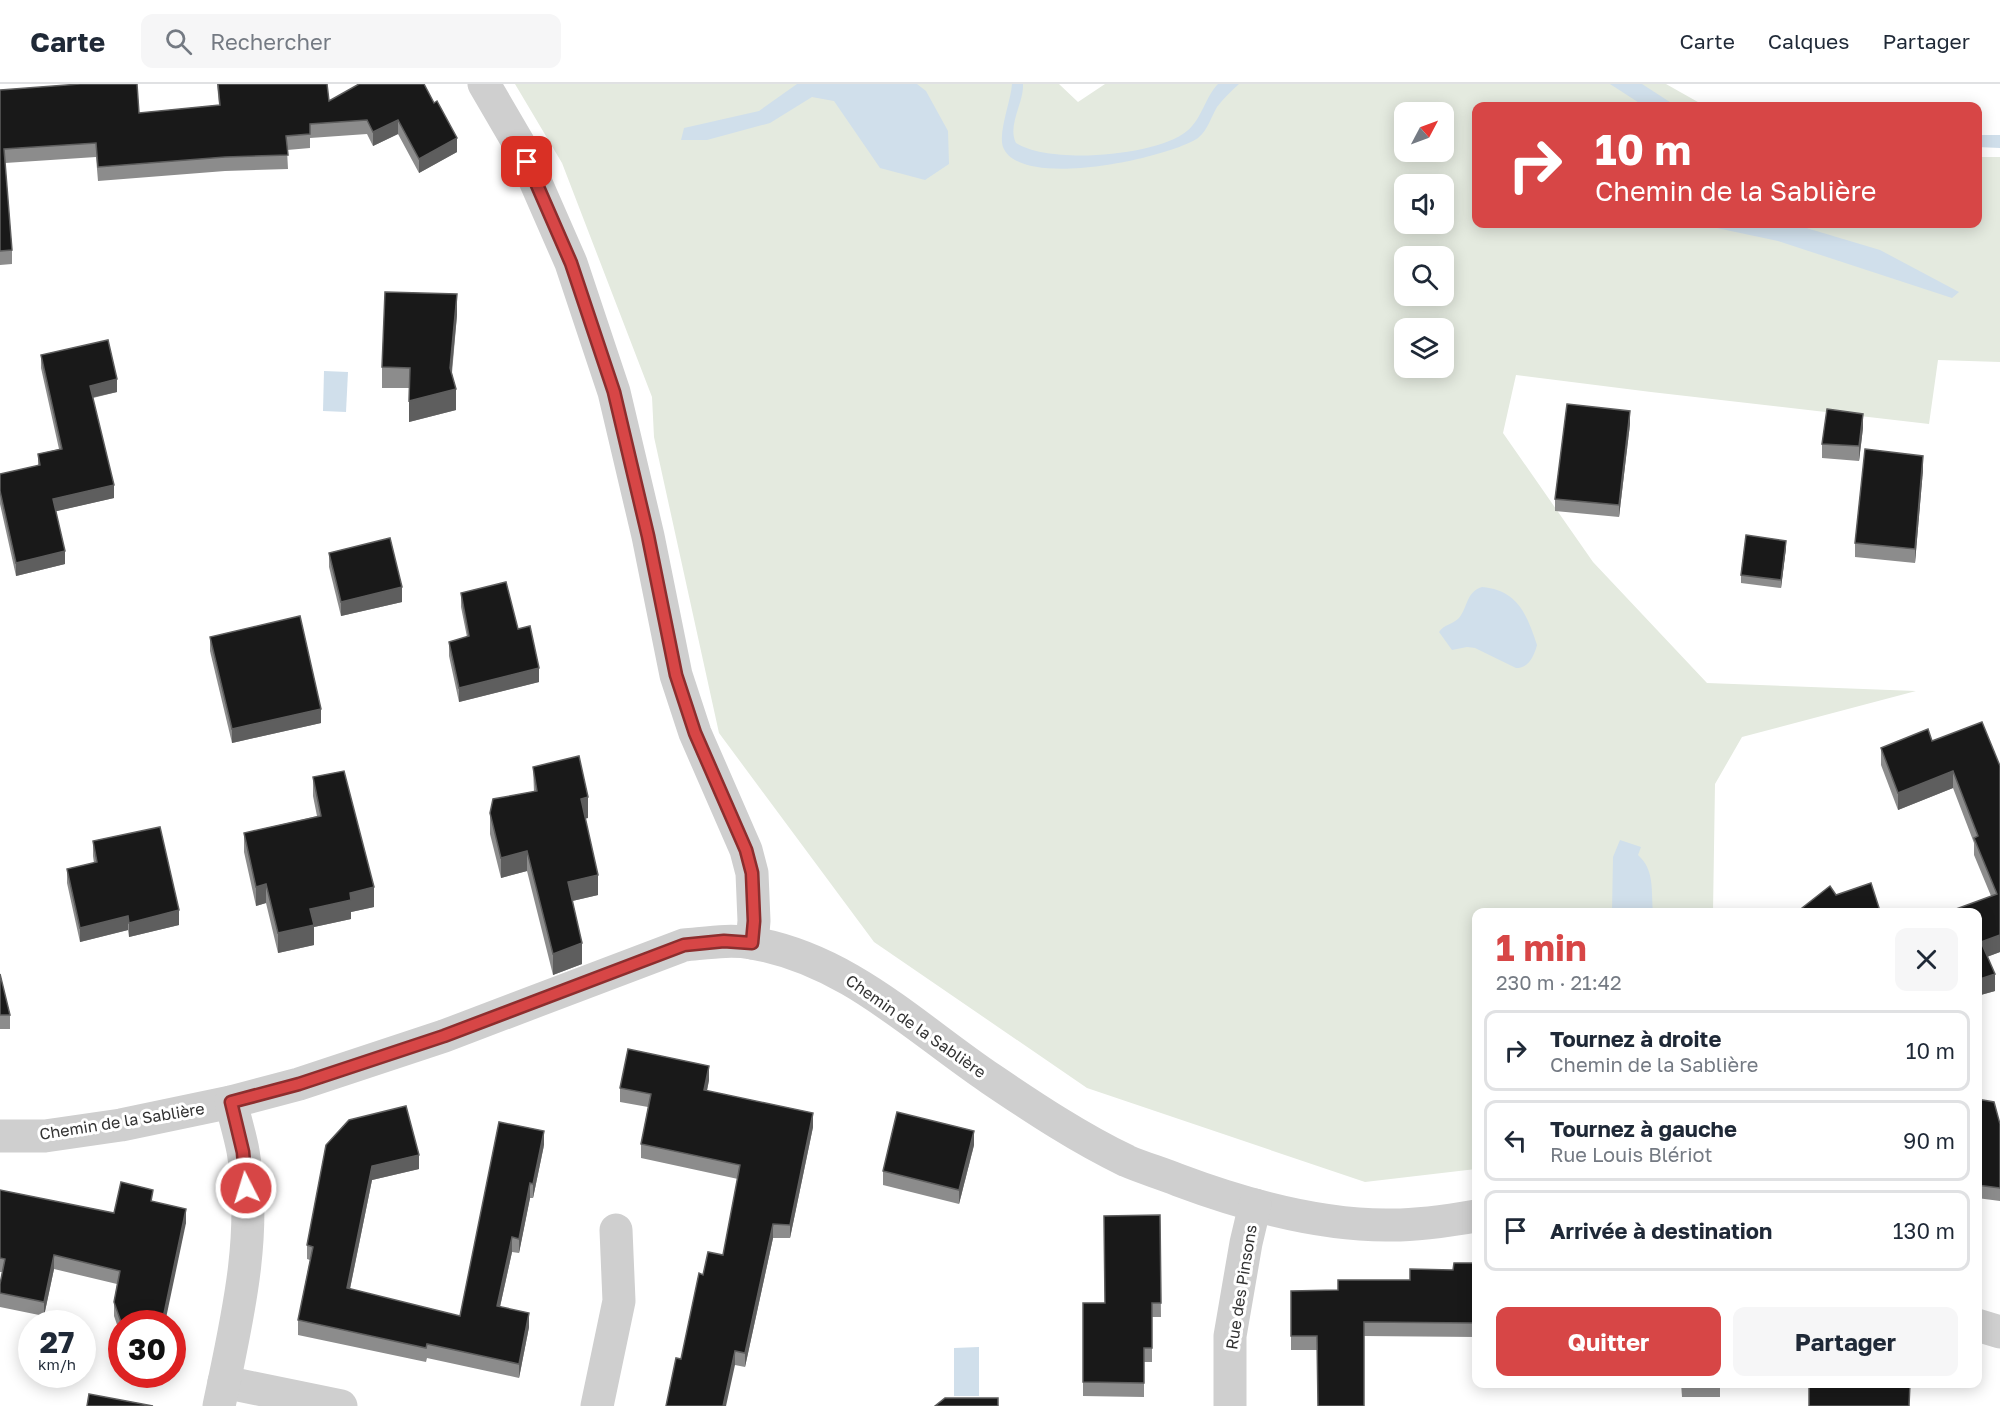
<!DOCTYPE html>
<html lang="fr">
<meta charset="utf-8">
<style>
:root{--surface:#fff;--page:#f6f6f7;--text:#1f2937;--muted:#747a83;--line:#e0e1e3;--accent:#d74646}
body{margin:0;font-family:"Golos Text",sans-serif;background:var(--page);color:var(--text);height:100vh;display:flex;flex-direction:column;font-size:22px;white-space:nowrap}
*{box-sizing:border-box;margin:0}
p{font-size:20px;color:var(--muted)}
.icon{flex:none;width:33px;height:33px;fill:none;stroke:currentColor;stroke-width:2;stroke-linecap:round;stroke-linejoin:round}
.map{position:relative;flex:1;overflow:hidden}
.details{position:absolute;left:1472px;top:824px;width:510px;height:480px;display:flex;flex-direction:column;background:var(--surface);border-radius:12px;box-shadow:0 3px 15px #0003}
.details>*{flex:none}
.top-card{position:absolute;left:1472px;top:18px;width:510px;height:126px;border-radius:12px;box-shadow:0 3px 15px #0003;background:#d74646;color:#fff;overflow:hidden}
.needle{width:39px;rotate:49deg}
.controls{position:absolute;left:1394px;top:18px;display:grid;gap:12px}
.controls a{display:grid;place-items:center;width:60px;height:60px;border-radius:12px;background:var(--surface);box-shadow:0 3px 15px #0003;font-size:30px}
.speed{position:absolute;left:18px;top:1226px;display:flex;gap:12px;font-size:30px;font-weight:700;text-align:center}
.speed>*{display:grid;place-content:center;width:78px;height:78px;border-radius:50%;background:var(--surface);box-shadow:0 3px 15px #0003;line-height:1}
.speed small{font-size:15px;font-weight:400}
.speed .limit{border:9px solid #d22;background:#fff;color:#111}
.pin{position:absolute;display:grid;place-items:center;width:51px;height:51px;color:#fff;margin:-26px;border-radius:12px;box-shadow:0 3px 9px #0006}
.me{position:absolute;width:66px;margin:-33px;rotate:355deg;stroke-linejoin:round;filter:drop-shadow(0 0 4px #0008)}
.turn{display:flex;align-items:center;gap:21px;height:126px;padding:0 24px;font-size:27px}
.turn .icon{width:78px;height:78px;stroke-width:2.5}
.turn b{display:block;font-size:42px;line-height:51px}
.round{display:grid;place-items:center;flex:none;width:63px;height:63px;border-radius:12px;background:var(--page)}
.overview{display:flex;align-items:center;justify-content:space-between;height:102px;padding:0 24px}
h1{font-size:36px;font-weight:700;line-height:45px;color:var(--accent)}
.action{display:flex;gap:12px;margin-top:auto;padding:12px 24px}
.action a{flex:1;height:69px;border-radius:12px;background:var(--accent);color:#fff;font-size:24px;font-weight:700;line-height:69px;text-align:center}
.action a+a{background:var(--page);color:var(--text)}
ul{padding:0;list-style:none}
li{display:flex;align-items:center;gap:18px;height:81px;margin:0 12px 9px;padding:0 12px;border:3px solid var(--line);border-radius:12px}
li div{flex:1}
li b{display:block;font-size:22px}
li em{font-style:normal}
header{display:flex;align-items:center;gap:36px;box-sizing:border-box;height:84px;padding:0 30px;background:var(--surface);border-bottom:2px solid var(--line)}
header strong{font-size:28px}
nav{display:flex;gap:33px;margin-inline-start:auto;font-size:21px}
.search{width:420px;height:54px;background:var(--page);display:flex;align-items:center;gap:15px;box-sizing:border-box;padding:0 21px;border-radius:12px;color:var(--muted);font-size:22px}
.map>svg:first-child{display:block}
.green{fill:#e4eadf;fill-rule:evenodd}
.water{fill:#d0dfeb}
.lines{fill:none;stroke-linecap:round;stroke-linejoin:round}
.street{stroke:#cfcfcf;stroke-width:33}
.wall{fill:#8c8c8c}
.shaded-wall{fill:#5e5e5e}
.building{fill:#191919;stroke:#5e5e5e;stroke-width:1.5}
.route-casing{stroke:#8c2e2e;stroke-width:15}
.route{stroke:#d74646;stroke-width:10}
.labels{text-anchor:middle;stroke-width:6;stroke-linejoin:round;paint-order:stroke}
.street-label{font-size:16px;fill:#323232;stroke:#fff}
</style>
<header>
<strong>Carte</strong>
<div class="search"><svg class="icon" aria-label="search" viewBox="0 0 24 24"><circle cx="10" cy="10" r="6"/><path d="M15 15l6 6"/></svg>Rechercher</div>
<nav><a>Carte</a><a>Calques</a><a>Partager</a></nav>
</header>
<div class="map">
<svg width="2000" height="1322" viewBox="0 0 2000 1322">
<rect width="100%" height="100%" fill="#fff"/>
<path class="green" d="M 515,0 L 1059,0 L 1078,18 L 1105,0 L 1666,0 L 1705,22 L 1476,22 L 1476,140 L 1977,140 L 1977,73 L 2000,73 L 2000,278 L 1938,276 L 1929,340 L 1651,308 L 1516,291 L 1503,349 L 1593,478 L 1707,599 L 1916,607 L 1742,653 L 1715,700 L 1713,828 L 1476,828 L 1476,1085 L 1365,1098 L 1087,1004 L 874,858 L 719,649 L 654,353 L 652,313 L 562,79 ZM 1404,28 L 1443,28 L 1443,68 L 1404,68 ZM 1404,100 L 1443,100 L 1443,140 L 1404,140 ZM 1404,172 L 1443,172 L 1443,212 L 1404,212 ZM 1404,244 L 1443,244 L 1443,284 L 1404,284 Z"/>
<g class="water">
<path d="M 797,0 L 917,0 L 926,7 L 948,47 L 949,80 L 925,96 L 880,84 L 834,17 L 812,13 L 770,39 L 707,56 L 681,56 L 684,44 L 759,27 Z"/>
<path d="M 1012,0 L 1023,0 C 1024,19 1007,41 1016,59 C 1050,81 1157,72 1187,47 C 1202,35 1205,13 1218,0 L 1239,0 C 1231,7 1223,15 1217,23 C 1211,33 1208,46 1198,54 C 1168,74 1020,107 1003,63 C 998,48 1011,17 1012,0 Z"/>
<path d="M 1610,0 L 1642,0 L 1676,22 L 1644,22 Z"/>
<path d="M 1977,51 L 2000,51 L 2000,64 L 1977,63 Z"/>
<path d="M 1709,140 L 1793,140 L 1880,166 L 1959,208 L 1952,214 L 1778,157 L 1712,143 Z"/>
<path d="M 324,287 L 348,288 L 346,328 L 323,327 Z"/>
<path d="M 1482,503 C 1518,506 1527,531 1537,561 C 1534,572 1529,584 1516,584 L 1475,564 L 1467,563 L 1452,566 L 1439,548 C 1444,540 1452,541 1459,534 C 1468,523 1466,508 1482,503 Z"/>
<path d="M 1620,756 L 1641,763 L 1638,771 C 1655,786 1651,807 1653,828 L 1612,828 L 1613,773 Z"/>
<path d="M 979,1263 L 979,1312 L 954,1312 L 954,1264 Z"/>
</g>
<g class="lines">
<g class="street">
<path d="M 484,0 L 519,60 L 571,179 L 614,308 L 648,452 L 676,591 L 695,649 L 746,766 L 752,789 L 754,837 L 752,859"/>
<path d="M 0,1052 L 45,1052 L 121,1041 L 231,1018 L 299,1000 L 444,952 L 684,861 C 707,859 730,855 752,859 C 847,875 914,943 991,995 C 1034,1024 1079,1054 1127,1077 C 1143,1084 1161,1089 1178,1096 C 1242,1120 1317,1141 1386,1141 C 1415,1142 1447,1137 1476,1132"/>
<path d="M 1977,1241 L 2000,1248"/>
<path d="M 224,1298 L 341,1322"/>
<path d="M 219,1322 C 236,1240 258,1152 243,1067 C 240,1051 235,1035 231,1018"/>
<path d="M 597,1322 L 619,1217 L 616,1146"/>
<path d="M 1230,1322 L 1230,1252 L 1246,1159 L 1255,1121"/>
</g>
</g>
<g class="wall">
<path d="M 217,0 L 327,0 L 329,17 L 359,0 L 457,68 L 419,89 L 398,50 L 373,62 L 367,50 L 310,54 L 310,64 L 287,66 L 288,85 L 225,87 L 98,97 L 96,73 L 5,79 L 12,166 L 12,180 L 0,181 L 0,6 L 139,29 L 219,21 Z"/>
<path d="M 457,231 L 452,289 L 456,326 L 409,338 L 409,304 L 382,304 L 382,283 Z"/>
<path d="M 41,271 L 117,308 L 93,314 L 114,414 L 56,427 L 65,480 L 16,492 L 0,420 L 0,390 L 38,382 L 38,370 L 59,365 L 41,284 Z"/>
<path d="M 1630,340 L 1619,433 L 1555,427 L 1555,415 Z"/>
<path d="M 1863,344 L 1859,377 L 1822,374 L 1822,360 Z"/>
<path d="M 1923,386 L 1915,479 L 1855,473 L 1855,459 Z"/>
<path d="M 1786,464 L 1781,504 L 1741,499 L 1741,491 Z"/>
<path d="M 329,469 L 402,518 L 341,532 L 329,483 Z"/>
<path d="M 461,509 L 518,545 L 539,598 L 459,618 L 449,572 L 449,558 L 467,553 L 461,523 Z"/>
<path d="M 210,553 L 321,639 L 232,659 L 210,567 Z"/>
<path d="M 1932,657 L 2000,682 L 2000,868 L 1987,873 L 1995,907 L 1977,912 L 1977,828 L 1991,812 L 1974,771 L 1974,759 L 1953,704 L 1898,726 L 1881,681 L 1881,664 Z"/>
<path d="M 533,683 L 588,734 L 585,734 L 598,811 L 572,817 L 582,880 L 553,891 L 527,787 L 501,794 L 490,750 L 490,729 L 534,708 Z"/>
<path d="M 313,693 L 374,823 L 351,828 L 351,835 L 314,843 L 314,861 L 278,869 L 266,819 L 256,822 L 244,768 L 244,749 L 317,732 L 313,712 Z"/>
<path d="M 93,757 L 179,841 L 129,853 L 128,846 L 80,858 L 67,799 L 67,785 L 94,779 L 93,772 Z"/>
<path d="M 0,890 L 10,931 L 10,945 L 0,945 Z"/>
<path d="M 709,996 L 707,1007 L 813,1043 L 790,1154 L 773,1154 L 745,1283 L 735,1281 L 681,1275 L 703,1191 L 723,1171 L 738,1095 L 641,1074 L 641,1060 L 648,1023 L 620,1018 L 620,1004 Z"/>
<path d="M 1977,1015 L 2000,1040 L 2000,1117 L 1977,1114 Z"/>
<path d="M 326,1061 L 419,1085 L 372,1096 L 350,1205 L 460,1232 L 544,1061 L 533,1114 L 530,1114 L 519,1169 L 512,1168 L 500,1223 L 529,1243 L 519,1294 L 427,1274 L 426,1278 L 298,1251 L 298,1236 L 310,1176 L 307,1175 L 307,1161 Z"/>
<path d="M 974,1061 L 959,1120 L 883,1101 L 883,1087 Z"/>
<path d="M 0,1106 L 114,1129 L 153,1118 L 186,1139 L 122,1239 L 122,1255 L 114,1232 L 114,1218 L 117,1200 L 54,1185 L 44,1232 L 0,1223 L 0,1200 L 2,1188 L 0,1188 Z"/>
<path d="M 1160,1131 L 1161,1233 L 1152,1233 L 1152,1278 L 1144,1278 L 1144,1313 L 1083,1312 L 1083,1219 L 1105,1219 Z"/>
<path d="M 1476,1179 L 1476,1253 L 1364,1252 L 1317,1266 L 1291,1266 L 1291,1207 L 1338,1206 L 1410,1196 L 1453,1186 Z"/>
<path d="M 1681,1299 L 1720,1299 L 1720,1313 L 1682,1313 Z"/>
</g>
<g class="shaded-wall">
<path d="M 398,36 L 398,50 L 373,62 L 373,48 Z"/>
<path d="M 457,54 L 457,68 L 419,89 L 419,75 Z"/>
<path d="M 457,210 L 457,231 L 450,304 L 450,284 Z"/>
<path d="M 117,295 L 117,308 L 90,314 L 90,302 Z"/>
<path d="M 456,305 L 456,326 L 409,338 L 409,317 Z"/>
<path d="M 1630,327 L 1630,340 L 1619,433 L 1619,421 Z"/>
<path d="M 1863,330 L 1863,344 L 1859,377 L 1859,362 Z"/>
<path d="M 1923,372 L 1923,386 L 1915,479 L 1915,465 Z"/>
<path d="M 114,401 L 114,414 L 53,428 L 53,415 Z"/>
<path d="M 1786,457 L 1786,464 L 1781,504 L 1781,496 Z"/>
<path d="M 65,467 L 65,480 L 16,492 L 16,479 Z"/>
<path d="M 402,503 L 402,518 L 341,532 L 341,518 Z"/>
<path d="M 539,584 L 539,598 L 459,618 L 459,604 Z"/>
<path d="M 321,625 L 321,639 L 232,659 L 232,645 Z"/>
<path d="M 1953,687 L 1953,704 L 1898,726 L 1898,709 Z"/>
<path d="M 588,713 L 588,734 L 581,736 L 581,715 Z"/>
<path d="M 527,767 L 527,787 L 501,794 L 501,774 Z"/>
<path d="M 598,791 L 598,811 L 568,818 L 568,798 Z"/>
<path d="M 266,800 L 266,819 L 256,822 L 256,803 Z"/>
<path d="M 374,803 L 374,823 L 351,828 L 351,835 L 314,843 L 314,861 L 278,869 L 278,849 L 310,825 L 350,809 Z"/>
<path d="M 179,826 L 179,841 L 129,853 L 129,839 Z"/>
<path d="M 128,832 L 128,846 L 80,858 L 80,844 Z"/>
<path d="M 2000,851 L 2000,868 L 1981,875 L 1981,858 Z"/>
<path d="M 582,859 L 582,880 L 553,891 L 553,870 Z"/>
<path d="M 1995,890 L 1995,907 L 1977,912 L 1977,896 Z"/>
<path d="M 709,982 L 709,996 L 704,1020 L 704,1006 Z"/>
<path d="M 813,1029 L 813,1043 L 790,1154 L 790,1141 Z"/>
<path d="M 544,1047 L 544,1061 L 533,1114 L 533,1100 Z"/>
<path d="M 974,1047 L 974,1061 L 959,1120 L 959,1106 Z"/>
<path d="M 419,1071 L 419,1085 L 372,1096 L 347,1219 L 347,1204 L 372,1082 Z"/>
<path d="M 530,1099 L 530,1114 L 519,1169 L 519,1155 Z"/>
<path d="M 186,1125 L 186,1139 L 165,1239 L 150,1239 Z"/>
<path d="M 773,1140 L 773,1154 L 745,1283 L 745,1269 Z"/>
<path d="M 512,1153 L 512,1168 L 497,1236 L 497,1222 Z"/>
<path d="M 54,1171 L 54,1185 L 44,1232 L 44,1218 Z"/>
<path d="M 529,1229 L 529,1243 L 519,1294 L 519,1280 Z"/>
<path d="M 735,1267 L 735,1281 L 726,1322 L 723,1322 Z"/>
</g>
<g class="building">
<path d="M 80,0 L 137,0 L 139,29 L 220,21 L 218,0 L 327,0 L 329,17 L 359,0 L 424,0 L 434,19 L 437,17 L 457,54 L 419,75 L 398,36 L 373,48 L 367,36 L 310,40 L 310,50 L 286,52 L 288,71 L 225,73 L 98,83 L 96,59 L 4,65 L 12,166 L 0,167 L 0,6 Z"/>
<path d="M 385,208 L 457,210 L 450,284 L 456,305 L 409,317 L 410,284 L 382,283 Z"/>
<path d="M 108,256 L 117,295 L 90,302 L 114,401 L 53,415 L 65,467 L 16,479 L 0,407 L 0,390 L 40,381 L 38,370 L 62,365 L 41,271 Z"/>
<path d="M 1567,320 L 1630,327 L 1619,421 L 1555,415 Z"/>
<path d="M 1827,325 L 1863,330 L 1859,362 L 1822,360 Z"/>
<path d="M 1865,365 L 1923,372 L 1915,465 L 1855,459 Z"/>
<path d="M 1746,451 L 1786,457 L 1781,496 L 1741,491 Z"/>
<path d="M 390,454 L 402,503 L 341,518 L 329,469 Z"/>
<path d="M 506,498 L 518,545 L 530,542 L 539,584 L 459,604 L 449,558 L 469,552 L 461,509 Z"/>
<path d="M 300,532 L 321,625 L 232,645 L 210,553 Z"/>
<path d="M 1982,638 L 2000,682 L 2000,851 L 1981,858 L 1995,890 L 1977,896 L 1977,828 L 1948,828 L 1997,810 L 1974,754 L 1978,752 L 1953,687 L 1898,709 L 1881,664 L 1928,645 L 1932,657 Z"/>
<path d="M 579,672 L 588,713 L 581,715 L 598,791 L 568,798 L 582,859 L 553,870 L 527,767 L 501,774 L 490,729 L 493,715 L 537,707 L 533,683 Z"/>
<path d="M 344,687 L 374,803 L 350,809 L 351,816 L 310,825 L 314,841 L 278,849 L 266,800 L 256,803 L 244,749 L 321,732 L 313,693 Z"/>
<path d="M 160,743 L 179,826 L 129,839 L 128,832 L 80,844 L 67,785 L 97,778 L 93,757 Z"/>
<path d="M 1871,799 L 1880,827 L 1879,828 L 1797,828 L 1830,802 L 1836,811 Z"/>
<path d="M 0,890 L 10,931 L 0,931 Z"/>
<path d="M 628,965 L 709,982 L 704,1006 L 813,1029 L 790,1141 L 773,1140 L 745,1269 L 735,1267 L 723,1322 L 666,1322 L 676,1274 L 681,1275 L 699,1189 L 703,1191 L 708,1168 L 723,1171 L 740,1081 L 641,1060 L 651,1010 L 620,1004 Z"/>
<path d="M 1977,1015 L 1994,1018 L 2000,1040 L 2000,1104 L 1977,1101 Z"/>
<path d="M 406,1022 L 419,1071 L 372,1082 L 347,1204 L 460,1232 L 499,1038 L 544,1047 L 533,1100 L 530,1099 L 519,1155 L 512,1153 L 497,1222 L 529,1229 L 519,1280 L 427,1260 L 426,1264 L 298,1236 L 313,1163 L 307,1161 L 326,1061 L 349,1036 Z"/>
<path d="M 897,1028 L 974,1047 L 959,1106 L 883,1087 Z"/>
<path d="M 121,1098 L 153,1106 L 151,1117 L 186,1125 L 163,1234 L 150,1239 L 122,1239 L 122,1241 L 114,1218 L 120,1187 L 54,1171 L 44,1218 L 0,1209 L 0,1200 L 5,1175 L 0,1174 L 0,1106 L 114,1129 Z"/>
<path d="M 1160,1131 L 1161,1219 L 1152,1219 L 1152,1264 L 1144,1264 L 1144,1299 L 1083,1298 L 1083,1219 L 1105,1219 L 1104,1132 Z"/>
<path d="M 1454,1179 L 1476,1179 L 1476,1239 L 1364,1238 L 1364,1322 L 1318,1322 L 1317,1252 L 1291,1252 L 1291,1207 L 1338,1206 L 1338,1196 L 1410,1196 L 1410,1185 L 1453,1186 Z"/>
<path d="M 1809,1299 L 1910,1299 L 1909,1322 L 1809,1322 Z"/>
<path d="M 89,1310 L 153,1322 L 87,1322 Z"/>
<path d="M 945,1314 L 998,1314 L 998,1322 L 935,1322 Z"/>
</g>
<g class="lines">
<defs>
<path id="route" d="M 246,1104 L 243,1068 L 231,1018 L 299,1000 L 444,952 L 684,861 L 724,857 L 752,859 L 754,837 L 752,789 L 746,766 L 695,649 L 676,591 L 648,452 L 614,308 L 571,179 L 527,78"/>
</defs>
<use href="#route" class="route-casing"/>
<use href="#route" class="route"/>
</g>
<g class="labels">
<g class="street-label">
<text transform="translate(916 942) rotate(35)" y="6">Chemin de la Sablière</text>
<text transform="translate(122 1037) rotate(-9)" y="6">Chemin de la Sablière</text>
<text transform="translate(1241 1203) rotate(-81)" y="6">Rue des Pinsons</text>
</g>
</g>
</svg>
<div class="controls">
<a><svg class="needle" viewBox="-14 -14 28 28"><path d="M0-13l5 13h-10z" fill="#e53935"/><path d="M0 13l5-13h-10z" fill="#747a83"/></svg></a>
<a><svg class="icon" aria-label="sound" viewBox="0 0 24 24"><path d="M4 9h4l5-4v14l-5-4H4zM17 9q2 3 0 6"/></svg></a>
<a><svg class="icon" aria-label="search" viewBox="0 0 24 24"><circle cx="10" cy="10" r="6"/><path d="M15 15l6 6"/></svg></a>
<a><svg class="icon" aria-label="layers" viewBox="0 0 24 24"><path d="M12 4l9 5-9 5-9-5zM3 14l9 5 9-5"/></svg></a>
</div>
<div class="speed"><div>27<small>km/h</small></div><div class="limit">30</div></div>
<div class="pin" style="left:527px;top:78px;background:#d93025"><svg class="icon" aria-label="arrive" viewBox="0 0 24 24"><path d="M6 21V4h12l-3 4 3 4H6"/></svg></div>
<svg class="me" style="left:246px;top:1104px" viewBox="-20 -20 40 40"><circle r="17" fill="#d74646" stroke="#fff" stroke-width="3"/><path d="M0-11L8 9 0 5-8 9z" fill="#fff"/></svg>
<div class="top-card">
<div class="turn"><svg class="icon" aria-label="right" viewBox="0 0 24 24"><path d="M7 20v-9h11M14 6l5 5-5 5"/></svg><div><b>10 m</b>Chemin de la Sablière</div></div>
</div>
<section class="details">
<div class="overview"><div><h1>1 min</h1><p>230 m · 21:42</p></div><a class="round"><svg class="icon" aria-label="close" viewBox="0 0 24 24"><path d="M6 6l12 12M18 6L6 18"/></svg></a></div>
<ul>
<li><svg class="icon" aria-label="right" viewBox="0 0 24 24"><path d="M7 20v-9h11M14 6l5 5-5 5"/></svg><div><b>Tournez à droite</b><p>Chemin de la Sablière</p></div><em>10 m</em></li>
<li><svg class="icon" aria-label="left" viewBox="0 0 24 24"><path d="M17 20v-9H6M10 6l-5 5 5 5"/></svg><div><b>Tournez à gauche</b><p>Rue Louis Blériot</p></div><em>90 m</em></li>
<li><svg class="icon" aria-label="arrive" viewBox="0 0 24 24"><path d="M6 21V4h12l-3 4 3 4H6"/></svg><div><b>Arrivée à destination</b></div><em>130 m</em></li>
</ul>
<div class="action"><a>Quitter</a><a>Partager</a></div>
</section>
</div>
